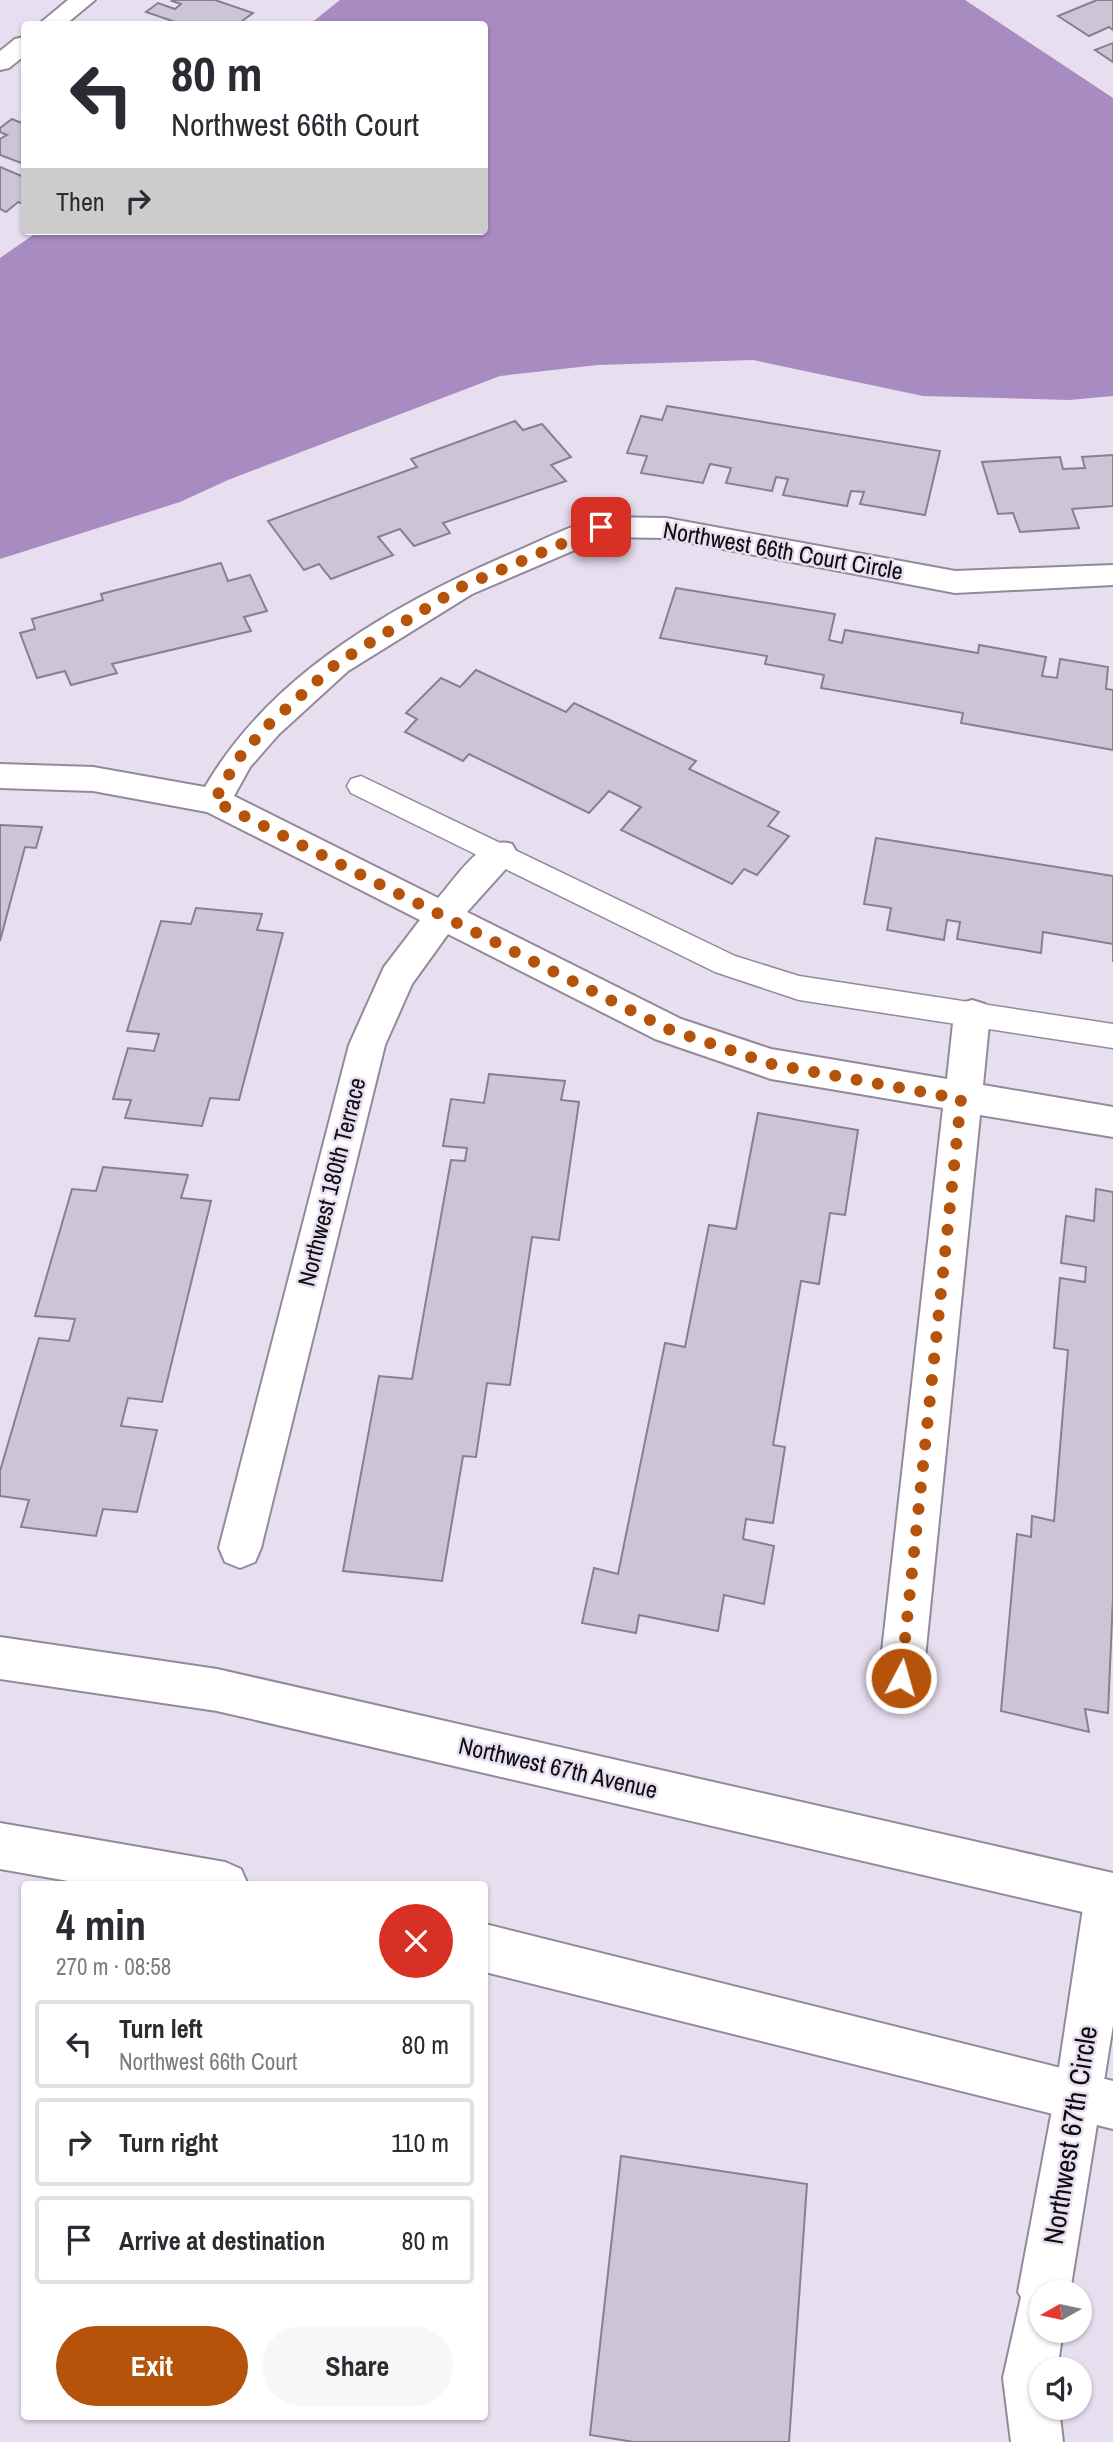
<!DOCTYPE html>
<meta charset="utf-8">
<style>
:root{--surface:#fff;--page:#f7f7f7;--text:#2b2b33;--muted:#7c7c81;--line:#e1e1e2;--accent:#b45309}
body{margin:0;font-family:"Archivo Narrow",sans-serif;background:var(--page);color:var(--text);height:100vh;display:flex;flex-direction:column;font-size:26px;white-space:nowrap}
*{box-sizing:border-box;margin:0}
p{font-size:23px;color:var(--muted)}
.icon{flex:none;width:38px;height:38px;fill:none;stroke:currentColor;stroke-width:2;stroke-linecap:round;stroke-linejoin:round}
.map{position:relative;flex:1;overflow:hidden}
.details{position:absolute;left:21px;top:1881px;width:467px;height:539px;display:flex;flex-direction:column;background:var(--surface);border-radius:7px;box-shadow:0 2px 5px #0004}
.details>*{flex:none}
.guide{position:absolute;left:21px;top:21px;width:467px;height:214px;border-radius:7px;box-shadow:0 2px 5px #0004;background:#fff;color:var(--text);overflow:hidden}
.needle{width:46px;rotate:261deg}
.tools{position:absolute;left:1029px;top:2280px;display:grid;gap:14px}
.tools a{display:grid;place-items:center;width:63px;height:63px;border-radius:50%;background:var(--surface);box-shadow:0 2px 5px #0004;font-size:35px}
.pin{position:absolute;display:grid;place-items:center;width:60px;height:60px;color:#fff;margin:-30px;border-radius:14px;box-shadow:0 4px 10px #0006}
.me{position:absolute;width:77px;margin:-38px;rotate:6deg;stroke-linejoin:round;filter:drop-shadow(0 0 5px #0008)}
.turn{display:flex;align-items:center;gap:24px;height:147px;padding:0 35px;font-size:32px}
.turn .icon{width:91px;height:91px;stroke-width:2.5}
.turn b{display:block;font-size:49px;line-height:60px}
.then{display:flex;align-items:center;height:66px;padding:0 35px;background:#0003;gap:14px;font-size:26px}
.round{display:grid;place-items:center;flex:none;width:74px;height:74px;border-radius:37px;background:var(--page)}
.summary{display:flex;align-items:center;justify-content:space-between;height:119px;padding:0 35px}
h1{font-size:42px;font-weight:700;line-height:52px}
.action{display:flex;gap:14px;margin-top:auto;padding:14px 35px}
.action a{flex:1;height:80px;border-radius:42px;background:var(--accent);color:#fff;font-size:28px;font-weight:700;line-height:80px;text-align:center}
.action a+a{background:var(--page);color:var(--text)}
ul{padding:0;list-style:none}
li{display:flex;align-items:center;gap:21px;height:88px;margin:0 14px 10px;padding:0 21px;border:4px solid var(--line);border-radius:7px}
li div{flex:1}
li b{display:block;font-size:26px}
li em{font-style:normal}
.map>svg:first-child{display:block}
.water{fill:#a88bc1}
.building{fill:#cdc5d5;stroke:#87808f;stroke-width:2}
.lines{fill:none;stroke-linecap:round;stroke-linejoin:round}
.lane-casing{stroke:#928a9a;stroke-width:3}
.street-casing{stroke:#928a9a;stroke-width:4}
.secondary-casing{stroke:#928a9a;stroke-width:4}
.lane{fill:#fff;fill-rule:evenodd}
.street{fill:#fff;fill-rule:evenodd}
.secondary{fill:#fff;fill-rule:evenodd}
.route{stroke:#b45309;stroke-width:12;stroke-dasharray:0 21.6}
.labels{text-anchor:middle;stroke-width:5;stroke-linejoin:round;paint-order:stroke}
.street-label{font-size:24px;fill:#0f0c12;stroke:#e7deef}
.near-street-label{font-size:28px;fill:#0f0c12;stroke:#e7deef}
</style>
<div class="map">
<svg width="1113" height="2442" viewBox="0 0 1113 2442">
<rect width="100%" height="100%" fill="#e7deef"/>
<path class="water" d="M 340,0 L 965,0 L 1113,98 L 1113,396 L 1069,400 L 923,396 L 753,360 L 598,365 L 500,376 L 228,480 L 180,502 L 0,559 L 0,258 L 39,231 L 485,231 L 485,24 L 310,24 Z"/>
<g class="building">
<path d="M 174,0 L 215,0 L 253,13 L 238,24 L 181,24 L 146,12 L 158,3 L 175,9 L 181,4 L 172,1 Z"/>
<path d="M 1097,0 L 1113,0 L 1113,30 L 1109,27 L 1089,36 L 1058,16 Z"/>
<path d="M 1113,43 L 1113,62 L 1095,50 Z"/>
<path d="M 12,119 L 24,124 L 24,164 L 0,155 L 0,139 L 7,135 L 0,132 L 0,128 Z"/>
<path d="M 0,167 L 24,177 L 24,204 L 18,202 L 6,212 L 0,209 Z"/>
<path d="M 667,406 L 940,451 L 925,515 L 860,504 L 864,492 L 851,491 L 847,506 L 783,495 L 788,479 L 776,477 L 772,491 L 726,483 L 731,468 L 710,464 L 703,483 L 641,473 L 647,456 L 627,453 L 641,416 L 662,420 Z"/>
<path d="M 515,421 L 523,430 L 542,424 L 571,457 L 551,465 L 566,481 L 443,523 L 450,533 L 414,546 L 400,529 L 378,537 L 393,555 L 331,579 L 319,564 L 304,570 L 268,521 L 417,467 L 411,459 Z"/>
<path d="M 1113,455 L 1113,506 L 1072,509 L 1079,528 L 1020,532 L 1013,513 L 998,514 L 982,462 L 1060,457 L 1063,469 L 1085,468 L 1082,457 Z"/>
<path d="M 221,563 L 228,581 L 250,575 L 267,611 L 244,617 L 251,631 L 112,664 L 117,673 L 71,685 L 65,671 L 37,678 L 20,633 L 35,629 L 32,619 L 103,600 L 101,594 Z"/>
<path d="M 676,588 L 835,614 L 829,640 L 842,643 L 845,630 L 978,653 L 979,645 L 1046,657 L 1042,676 L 1057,678 L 1060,659 L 1108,667 L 1106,689 L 1113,690 L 1113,750 L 961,723 L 963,713 L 821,688 L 824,675 L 765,664 L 767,656 L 660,638 Z"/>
<path d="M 476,670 L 566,712 L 574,703 L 696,761 L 689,769 L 779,812 L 768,826 L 789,836 L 757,875 L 744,869 L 732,884 L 621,830 L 641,807 L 609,791 L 589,813 L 469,754 L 463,761 L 405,732 L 417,719 L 406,713 L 441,678 L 460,687 Z"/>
<path d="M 0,825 L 42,827 L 36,848 L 25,847 L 0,941 Z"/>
<path d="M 876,838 L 1113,876 L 1113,962 L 1113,944 L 1043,932 L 1041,953 L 957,939 L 960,922 L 947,920 L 944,940 L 887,930 L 891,908 L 864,904 Z"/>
<path d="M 196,908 L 262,914 L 257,930 L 283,933 L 239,1100 L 210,1098 L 202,1126 L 125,1118 L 131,1100 L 113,1099 L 128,1048 L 154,1051 L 159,1034 L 127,1031 L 161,921 L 191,924 Z"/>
<path d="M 489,1074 L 565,1081 L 561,1100 L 579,1102 L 559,1240 L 532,1237 L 510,1385 L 487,1383 L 476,1457 L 463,1456 L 442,1581 L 343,1571 L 379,1376 L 412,1379 L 451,1160 L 465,1161 L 467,1148 L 443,1146 L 451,1099 L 484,1103 Z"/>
<path d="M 758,1113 L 858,1130 L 845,1215 L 830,1213 L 819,1284 L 801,1281 L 773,1445 L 785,1447 L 773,1523 L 746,1519 L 743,1539 L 774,1546 L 764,1604 L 724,1595 L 718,1631 L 639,1615 L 636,1633 L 582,1623 L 594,1568 L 618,1574 L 665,1343 L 685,1347 L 709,1225 L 736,1229 Z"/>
<path d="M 103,1167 L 188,1175 L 181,1198 L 211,1201 L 162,1402 L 128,1398 L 121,1426 L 157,1430 L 137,1512 L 103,1509 L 96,1536 L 21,1527 L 29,1500 L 0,1496 L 0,1471 L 39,1338 L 69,1341 L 75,1319 L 35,1316 L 72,1189 L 96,1191 Z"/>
<path d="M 1096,1189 L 1113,1192 L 1113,1597 L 1108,1713 L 1085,1709 L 1089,1732 L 1001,1711 L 1017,1534 L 1031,1537 L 1032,1516 L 1054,1521 L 1068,1350 L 1054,1348 L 1060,1278 L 1085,1282 L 1086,1267 L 1061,1263 L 1066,1216 L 1094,1221 Z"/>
<path d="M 621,2156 L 807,2184 L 789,2442 L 634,2442 L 590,2435 Z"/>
</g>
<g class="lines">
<defs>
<path id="lane" d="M 361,776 L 735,956 L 799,976 L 1113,1024 L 1113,1048 L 799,1000 L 715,972 L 351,793 L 347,786 L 351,779 Z"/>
<g id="street">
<path d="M 68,0 L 95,0 L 66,24 L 39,24 Z"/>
<path d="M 24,37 L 24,56 L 9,68 L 0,70 L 0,51 L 15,39 Z"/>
<path d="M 601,517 L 666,518 L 955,571 L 1113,565 L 1113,585 L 955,593 L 666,538 L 605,537 L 472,594 L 348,671 L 279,734 L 250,767 L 234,796 L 438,898 C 457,877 482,834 512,844 L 517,853 L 512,862 L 467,912 L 681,1019 L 771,1049 L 947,1079 L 954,1014 L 959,1004 L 972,1000 L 985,1004 L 990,1014 L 983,1085 L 1113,1107 L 1113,1137 L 980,1115 L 923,1678 L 917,1693 L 901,1699 L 885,1693 L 879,1678 L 943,1108 L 771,1079 L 655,1039 L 448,934 L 412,984 L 385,1045 L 261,1548 L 255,1562 L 240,1568 L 225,1562 L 219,1548 L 349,1045 L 384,967 L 420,920 L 207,812 L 93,791 L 0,788 L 0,764 L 93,767 L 205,787 C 272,672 398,602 517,551 C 545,539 572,525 601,517 Z"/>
<path d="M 1108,1872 L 1113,1874 L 1113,2025 L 1070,2292 L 1041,2292 L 1041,2331 L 1063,2331 L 1057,2370 L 1041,2370 L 1041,2408 L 1059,2408 L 1063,2442 L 1011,2442 L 1003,2378 L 1021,2297 L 1018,2292 L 1055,2094 L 1085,1895 L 1092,1879 Z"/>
</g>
<g id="secondary">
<path d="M 0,1637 L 217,1669 L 1113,1873 L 1113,1919 L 217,1711 L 0,1679 Z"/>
<path d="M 0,1823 L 225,1862 L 241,1869 L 248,1885 L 91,1885 L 0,1869 Z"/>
<path d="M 485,1924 L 1113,2081 L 1113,2129 L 485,1972 Z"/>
</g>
</defs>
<use href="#lane" class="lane-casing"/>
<use href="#street" class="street-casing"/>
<use href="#secondary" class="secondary-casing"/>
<use href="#lane" class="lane"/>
<use href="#street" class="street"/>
<use href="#secondary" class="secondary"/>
</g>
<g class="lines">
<path class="route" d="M 601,527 L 461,587 L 337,663 L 267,726 L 238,759 L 214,801 L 668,1029 L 771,1064 L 961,1099 L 901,1678"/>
</g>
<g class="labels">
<g class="street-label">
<text transform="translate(783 551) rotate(10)" y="8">Northwest 66th Court Circle</text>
<text transform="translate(332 1182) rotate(-76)" y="8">Northwest 180th Terrace</text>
<text transform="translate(558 1768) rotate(13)" y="8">Northwest 67th Avenue</text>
</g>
<g class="near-street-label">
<text transform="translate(1070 2135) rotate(-81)" y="10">Northwest 67th Circle</text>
</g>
</g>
</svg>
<div class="tools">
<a><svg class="needle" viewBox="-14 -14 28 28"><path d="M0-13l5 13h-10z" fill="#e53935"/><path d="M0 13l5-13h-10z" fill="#7c7c81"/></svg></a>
<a><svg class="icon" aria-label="sound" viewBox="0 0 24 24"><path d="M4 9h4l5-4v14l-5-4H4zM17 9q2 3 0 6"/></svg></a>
</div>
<div class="pin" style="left:601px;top:527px;background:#d93025"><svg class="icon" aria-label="arrive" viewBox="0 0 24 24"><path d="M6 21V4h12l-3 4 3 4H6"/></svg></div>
<svg class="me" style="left:901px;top:1678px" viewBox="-20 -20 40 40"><circle r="17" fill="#b45309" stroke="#fff" stroke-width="3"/><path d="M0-11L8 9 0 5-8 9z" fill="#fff"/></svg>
<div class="guide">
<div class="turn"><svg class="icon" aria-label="left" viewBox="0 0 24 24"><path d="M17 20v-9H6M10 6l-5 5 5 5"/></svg><div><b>80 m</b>Northwest 66th Court</div></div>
<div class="then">Then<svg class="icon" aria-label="right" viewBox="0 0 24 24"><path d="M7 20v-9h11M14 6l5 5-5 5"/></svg></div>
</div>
<section class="details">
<div class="summary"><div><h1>4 min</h1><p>270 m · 08:58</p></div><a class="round" style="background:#d93025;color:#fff"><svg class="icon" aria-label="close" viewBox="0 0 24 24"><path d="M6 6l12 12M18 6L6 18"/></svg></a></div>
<ul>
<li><svg class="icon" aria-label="left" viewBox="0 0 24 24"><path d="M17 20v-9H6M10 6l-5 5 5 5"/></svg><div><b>Turn left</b><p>Northwest 66th Court</p></div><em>80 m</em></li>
<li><svg class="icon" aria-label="right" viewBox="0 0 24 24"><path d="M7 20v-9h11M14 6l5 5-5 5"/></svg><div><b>Turn right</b></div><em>110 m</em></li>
<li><svg class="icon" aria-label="arrive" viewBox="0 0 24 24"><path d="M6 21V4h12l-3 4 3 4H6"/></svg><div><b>Arrive at destination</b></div><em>80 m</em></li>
</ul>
<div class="action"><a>Exit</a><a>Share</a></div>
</section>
</div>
